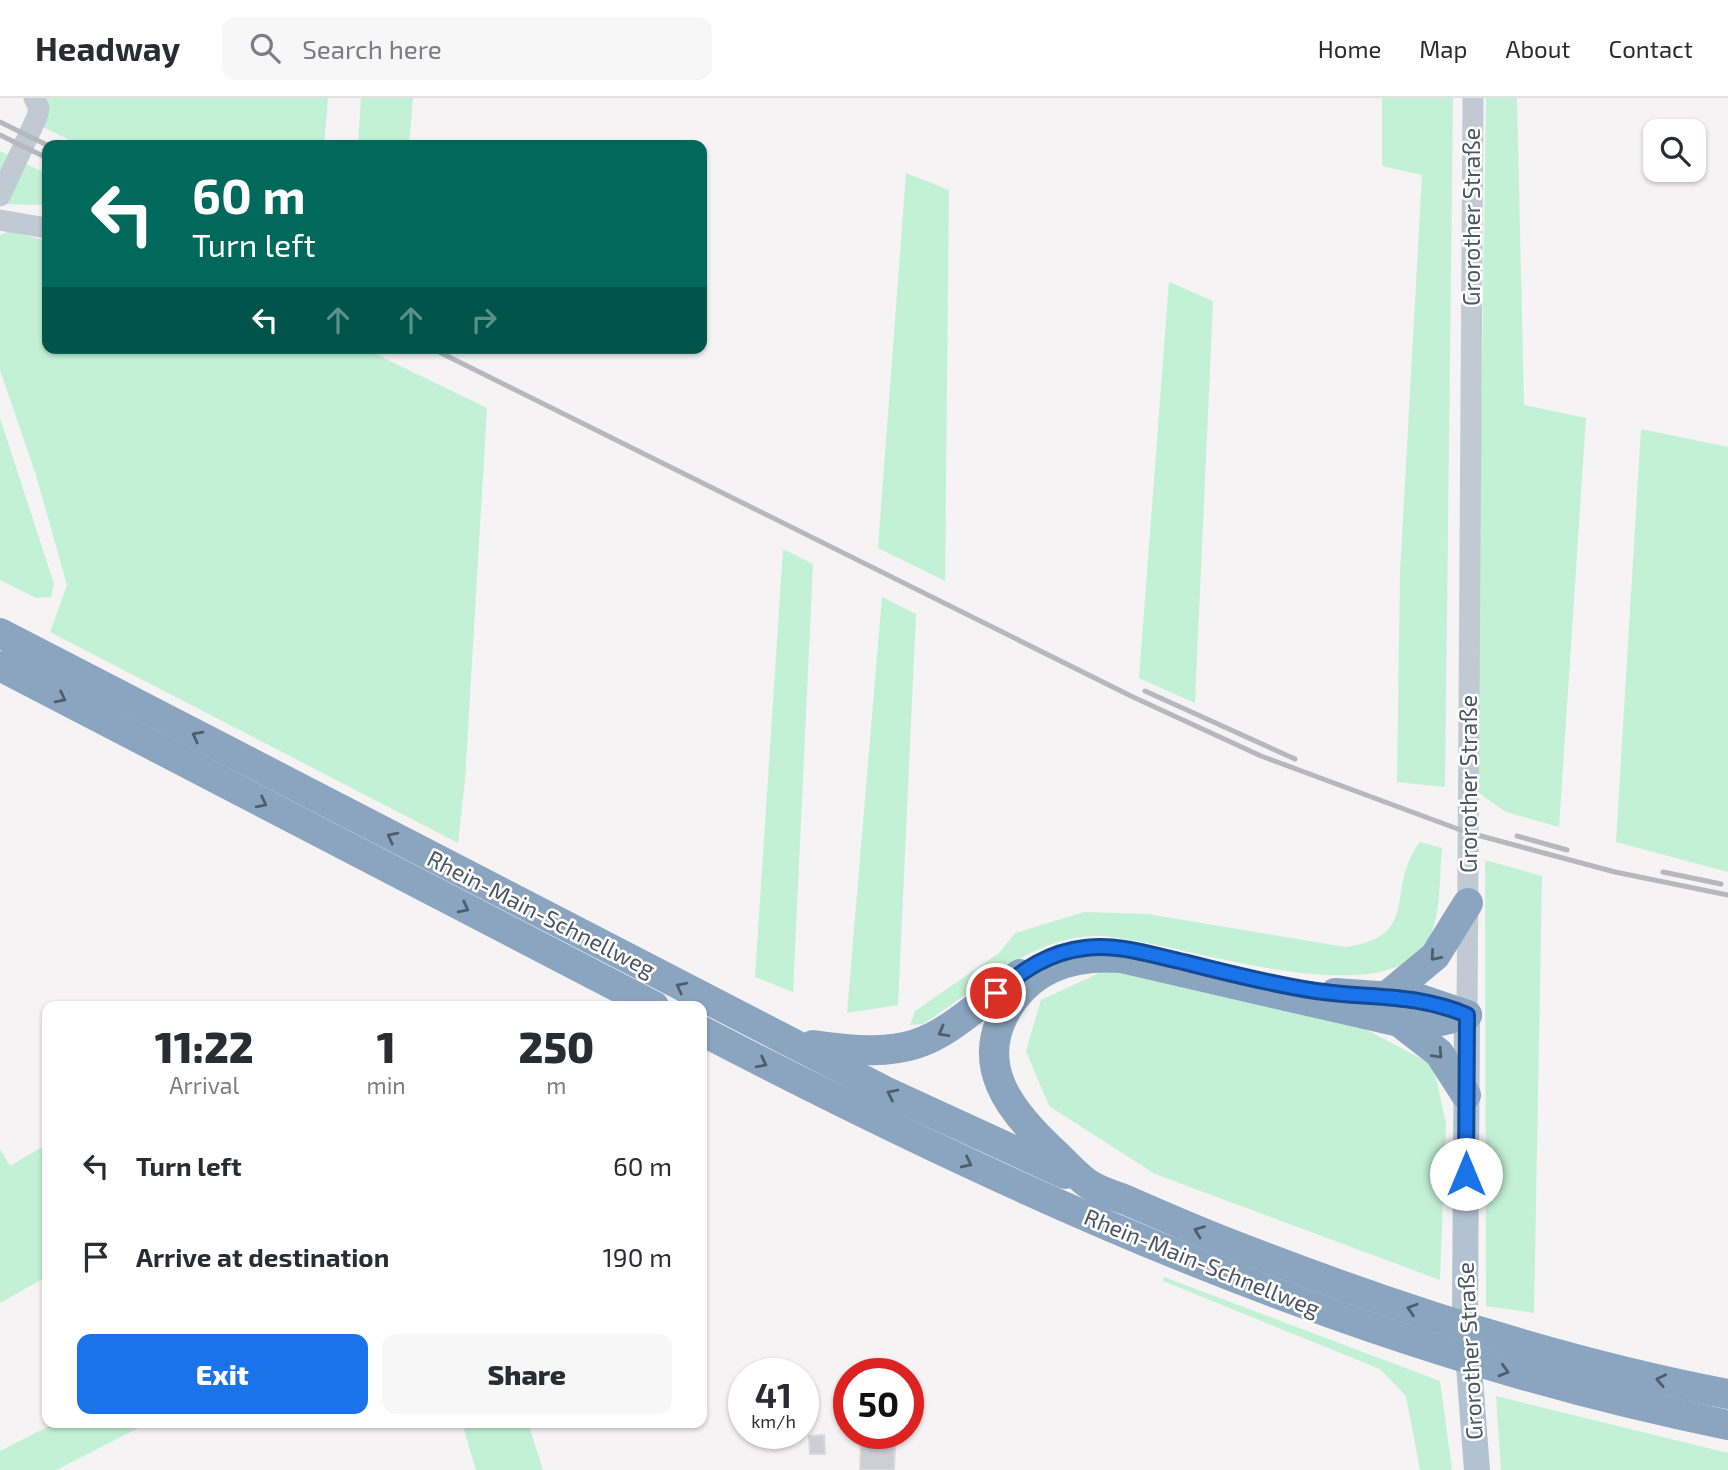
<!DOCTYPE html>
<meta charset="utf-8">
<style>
:root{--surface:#fff;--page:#f7f7f7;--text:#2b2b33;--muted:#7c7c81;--line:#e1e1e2;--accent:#1a73e8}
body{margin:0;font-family:"Exo 2",sans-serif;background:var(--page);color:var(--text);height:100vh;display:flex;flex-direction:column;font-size:26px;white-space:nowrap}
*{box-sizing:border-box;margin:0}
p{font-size:23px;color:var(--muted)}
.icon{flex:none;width:38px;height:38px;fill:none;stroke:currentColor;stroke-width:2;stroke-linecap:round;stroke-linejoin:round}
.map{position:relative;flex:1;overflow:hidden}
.sheet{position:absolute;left:42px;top:903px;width:665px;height:427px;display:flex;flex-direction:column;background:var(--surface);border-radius:14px;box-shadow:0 2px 5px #0004}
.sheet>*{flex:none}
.top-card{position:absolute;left:42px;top:42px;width:665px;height:214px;border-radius:14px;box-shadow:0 2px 5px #0004;background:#00695c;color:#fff;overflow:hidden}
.fabs{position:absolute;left:1643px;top:21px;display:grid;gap:14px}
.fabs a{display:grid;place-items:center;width:63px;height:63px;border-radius:14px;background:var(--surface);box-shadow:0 2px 5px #0004;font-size:35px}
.speed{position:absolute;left:728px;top:1260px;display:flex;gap:14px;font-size:35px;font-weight:700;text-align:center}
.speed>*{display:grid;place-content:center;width:91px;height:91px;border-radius:50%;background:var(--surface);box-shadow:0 2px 5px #0004;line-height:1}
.speed small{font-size:18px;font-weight:400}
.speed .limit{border:10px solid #d22;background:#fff;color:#111}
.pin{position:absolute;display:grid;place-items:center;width:60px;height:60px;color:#fff;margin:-30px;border:4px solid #fff;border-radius:50%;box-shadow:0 2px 7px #0007}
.me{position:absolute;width:77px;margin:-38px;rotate:0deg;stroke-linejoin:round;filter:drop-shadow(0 0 5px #0008)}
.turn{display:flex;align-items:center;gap:24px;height:147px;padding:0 35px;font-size:32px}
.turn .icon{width:91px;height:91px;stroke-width:2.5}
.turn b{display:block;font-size:49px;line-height:60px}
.lanes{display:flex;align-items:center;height:66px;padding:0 35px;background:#0003;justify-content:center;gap:35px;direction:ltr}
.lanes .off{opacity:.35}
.eta{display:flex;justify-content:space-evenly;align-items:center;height:119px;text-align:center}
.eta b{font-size:42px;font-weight:800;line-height:49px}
.action{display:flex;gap:14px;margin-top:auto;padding:14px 35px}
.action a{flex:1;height:80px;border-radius:14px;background:var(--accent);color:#fff;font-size:28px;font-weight:800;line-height:80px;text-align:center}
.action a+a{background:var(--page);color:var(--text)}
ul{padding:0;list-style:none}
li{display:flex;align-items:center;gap:21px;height:91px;padding:0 35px}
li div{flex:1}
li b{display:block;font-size:26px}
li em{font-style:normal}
header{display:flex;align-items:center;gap:42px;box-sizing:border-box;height:98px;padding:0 35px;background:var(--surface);border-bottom:2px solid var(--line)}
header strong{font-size:33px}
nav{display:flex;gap:38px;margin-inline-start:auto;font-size:24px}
.search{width:490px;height:63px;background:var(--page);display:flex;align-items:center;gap:18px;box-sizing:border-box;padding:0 24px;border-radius:14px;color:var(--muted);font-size:26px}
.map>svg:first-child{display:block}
.green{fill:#c3f1d5}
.building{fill:#cdcfd5;stroke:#d7d9de;stroke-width:2}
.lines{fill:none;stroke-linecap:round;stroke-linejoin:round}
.minor{stroke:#c1cad2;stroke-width:21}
.major{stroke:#b3c2d1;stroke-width:26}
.highway{stroke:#8ba5c1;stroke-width:30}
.rail{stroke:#b5b8bd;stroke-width:5}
.oneway{stroke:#505e6b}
.route-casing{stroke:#114b97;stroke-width:18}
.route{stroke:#1a73e8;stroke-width:12}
.labels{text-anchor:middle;stroke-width:5;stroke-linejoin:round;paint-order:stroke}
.street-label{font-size:23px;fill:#4a5661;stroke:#fff}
</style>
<header>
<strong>Headway</strong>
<div class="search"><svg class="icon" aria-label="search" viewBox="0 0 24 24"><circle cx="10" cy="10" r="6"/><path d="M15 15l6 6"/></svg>Search here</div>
<nav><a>Home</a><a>Map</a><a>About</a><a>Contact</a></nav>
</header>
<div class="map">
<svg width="1728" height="1372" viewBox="0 0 1728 1372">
<rect width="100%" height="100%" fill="#f5f3f3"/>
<g class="green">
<path d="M 41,0 L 328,0 L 324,47 L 80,47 L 41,28 Z"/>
<path d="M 361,0 L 413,0 L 409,47 L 358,47 Z"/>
<path d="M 1382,0 L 1453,0 L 1445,689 L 1397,684 L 1400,475 L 1422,77 L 1382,68 Z"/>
<path d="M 1486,0 L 1517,0 L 1524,307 L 1586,320 L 1559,729 L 1506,714 L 1476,693 Z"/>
<path d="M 0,53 L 47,76 L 47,107 L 0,106 Z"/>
<path d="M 906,75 L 949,92 L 945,483 L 878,450 Z"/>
<path d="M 9,133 L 47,143 L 47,250 L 363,250 L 487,310 L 465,682 L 458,745 L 50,534 L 67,487 L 36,377 L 0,272 L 0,137 Z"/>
<path d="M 1169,184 L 1213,203 L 1195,605 L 1139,580 Z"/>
<path d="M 0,320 L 54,486 L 51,499 L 36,500 L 0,482 Z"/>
<path d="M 1641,331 L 1728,349 L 1728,774 L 1616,744 Z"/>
<path d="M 783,451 L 813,466 L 793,894 L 755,879 Z"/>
<path d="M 882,499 L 916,516 L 898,907 L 847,915 Z"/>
<path d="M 1420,744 L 1442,750 C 1439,779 1442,818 1427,844 C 1382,921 1172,841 1101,838 C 1031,836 978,892 923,926 L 910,927 L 915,913 L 999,855 L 1015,835 L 1084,814 L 1147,816 L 1345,849 C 1423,839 1384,790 1420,744 Z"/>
<path d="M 1485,762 L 1542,778 L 1534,1215 L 1486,1208 Z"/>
<path d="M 1108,871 L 1367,932 L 1433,967 L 1446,1025 L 1440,1182 L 1155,1076 L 1049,1008 L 1026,953 L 1041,902 Z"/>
<path d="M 47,1046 L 47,1186 L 44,1180 L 0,1205 L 0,1051 L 10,1068 Z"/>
<path d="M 1164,1179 L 1440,1283 L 1452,1372 L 1420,1372 L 1406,1298 L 1380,1271 L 1163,1183 Z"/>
<path d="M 1496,1298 L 1728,1355 L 1728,1372 L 1501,1372 Z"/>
<path d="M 55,1325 L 148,1325 L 56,1372 L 0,1372 L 0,1353 Z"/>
<path d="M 462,1325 L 528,1325 L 543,1372 L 476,1372 Z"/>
</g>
<g class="building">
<path d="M 824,1337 L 825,1356 L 810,1356 L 809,1338 Z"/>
<path d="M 861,1344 L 895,1345 L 894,1372 L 860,1372 Z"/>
</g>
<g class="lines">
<g class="minor">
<path d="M 0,98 L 37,19 L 39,10 L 34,0"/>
<path d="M 0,122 L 47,130"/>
<path d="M 1467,917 L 1473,0"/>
</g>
<path class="major" d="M 1467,917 L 1465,1215 L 1477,1372"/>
<g class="highway">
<path d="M 0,535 L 885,993 L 1065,1076"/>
<path d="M 0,568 L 654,908"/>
<path d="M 1335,895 L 1420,901 L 1467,917"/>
<path d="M 1388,897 L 1435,858 L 1468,805"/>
<path d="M 1467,917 L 1424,927 L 1399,924 L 1121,860 C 1079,857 1039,866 1013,902 C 968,964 1011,1015 1056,1056 C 1066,1066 1076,1077 1087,1085 C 1098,1093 1113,1097 1126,1102 C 1158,1116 1190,1130 1223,1143 C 1386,1207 1555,1263 1728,1296"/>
<path d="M 1399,924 L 1439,955 L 1466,997"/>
<path d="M 702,933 C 1028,1103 1366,1254 1728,1327"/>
<path d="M 813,947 C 927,964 935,939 1020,876"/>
</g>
<g class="rail">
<path d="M 0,24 L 47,47"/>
<path d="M 0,37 L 47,60"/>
<path d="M 431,250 L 1133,599 L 1261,658 L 1466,734 L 1615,774 L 1728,797"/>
<path d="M 1145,593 L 1295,661"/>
<path d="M 1517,738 L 1567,752"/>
<path d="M 1663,774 L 1721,786"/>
</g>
</g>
<defs><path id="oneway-chevron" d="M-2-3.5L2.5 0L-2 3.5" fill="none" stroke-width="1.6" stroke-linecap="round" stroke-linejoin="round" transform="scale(1.75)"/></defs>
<g class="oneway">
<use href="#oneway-chevron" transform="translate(61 600) rotate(27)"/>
<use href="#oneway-chevron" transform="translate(197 638) rotate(-152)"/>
<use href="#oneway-chevron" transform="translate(262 705) rotate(27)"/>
<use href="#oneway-chevron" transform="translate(392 739) rotate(-153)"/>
<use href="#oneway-chevron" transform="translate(464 810) rotate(27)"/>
<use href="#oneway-chevron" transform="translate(1435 858) rotate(131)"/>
<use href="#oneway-chevron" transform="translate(681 889) rotate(-153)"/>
<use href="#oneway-chevron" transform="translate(943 934) rotate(151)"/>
<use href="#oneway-chevron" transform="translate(1438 956) rotate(47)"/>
<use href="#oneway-chevron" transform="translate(762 965) rotate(27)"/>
<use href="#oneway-chevron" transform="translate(892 996) rotate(-154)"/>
<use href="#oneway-chevron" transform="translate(967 1065) rotate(26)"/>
<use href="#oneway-chevron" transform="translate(1199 1133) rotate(-159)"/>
<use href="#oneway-chevron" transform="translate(1412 1211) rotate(-162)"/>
<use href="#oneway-chevron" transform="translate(1504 1273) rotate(16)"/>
<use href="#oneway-chevron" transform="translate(1661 1282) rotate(-168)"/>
</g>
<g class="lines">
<defs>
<path id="route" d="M 996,895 C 1023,872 1049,854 1085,850 C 1116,846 1145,855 1175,862 C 1221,873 1268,886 1316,893 C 1370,901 1415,895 1467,917 L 1466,1076"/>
</defs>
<use href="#route" class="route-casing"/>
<use href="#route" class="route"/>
</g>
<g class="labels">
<g class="street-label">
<text transform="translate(1472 119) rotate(-90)" y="8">Grorother Straße</text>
<text transform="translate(1469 686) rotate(-90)" y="8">Grorother Straße</text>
<text transform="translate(541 816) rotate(27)" y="8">Rhein-Main-Schnellweg</text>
<text transform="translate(1202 1165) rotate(22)" y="8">Rhein-Main-Schnellweg</text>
<text transform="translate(1470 1253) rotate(-93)" y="8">Grorother Straße</text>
</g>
</g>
</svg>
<div class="fabs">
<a><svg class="icon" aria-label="search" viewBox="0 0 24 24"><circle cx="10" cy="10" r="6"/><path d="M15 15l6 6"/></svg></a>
</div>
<div class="speed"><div>41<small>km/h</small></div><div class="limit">50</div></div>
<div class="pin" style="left:996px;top:895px;background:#d93025"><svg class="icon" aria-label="arrive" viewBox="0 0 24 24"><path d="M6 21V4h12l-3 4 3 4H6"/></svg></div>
<svg class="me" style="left:1466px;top:1076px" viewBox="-20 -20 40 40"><circle r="19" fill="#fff"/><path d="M0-13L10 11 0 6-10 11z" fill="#1a73e8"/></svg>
<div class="top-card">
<div class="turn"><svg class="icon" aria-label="left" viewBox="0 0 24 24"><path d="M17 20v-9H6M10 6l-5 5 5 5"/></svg><div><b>60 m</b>Turn left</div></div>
<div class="lanes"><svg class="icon" aria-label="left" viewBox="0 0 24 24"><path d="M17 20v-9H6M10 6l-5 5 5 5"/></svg><svg class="icon off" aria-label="ahead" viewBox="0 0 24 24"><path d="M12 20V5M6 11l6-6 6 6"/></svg><svg class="icon off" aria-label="ahead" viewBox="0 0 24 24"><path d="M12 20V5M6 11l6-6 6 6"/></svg><svg class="icon off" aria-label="right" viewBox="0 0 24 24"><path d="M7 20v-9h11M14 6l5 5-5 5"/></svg></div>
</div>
<section class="sheet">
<div class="eta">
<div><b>11:22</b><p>Arrival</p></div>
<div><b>1</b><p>min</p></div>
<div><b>250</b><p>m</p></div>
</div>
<ul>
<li><svg class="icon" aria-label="left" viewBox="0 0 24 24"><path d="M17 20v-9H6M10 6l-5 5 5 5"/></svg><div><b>Turn left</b></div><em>60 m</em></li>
<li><svg class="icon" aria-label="arrive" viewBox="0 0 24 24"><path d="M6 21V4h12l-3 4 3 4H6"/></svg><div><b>Arrive at destination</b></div><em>190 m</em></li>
</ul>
<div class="action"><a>Exit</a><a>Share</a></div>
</section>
</div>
